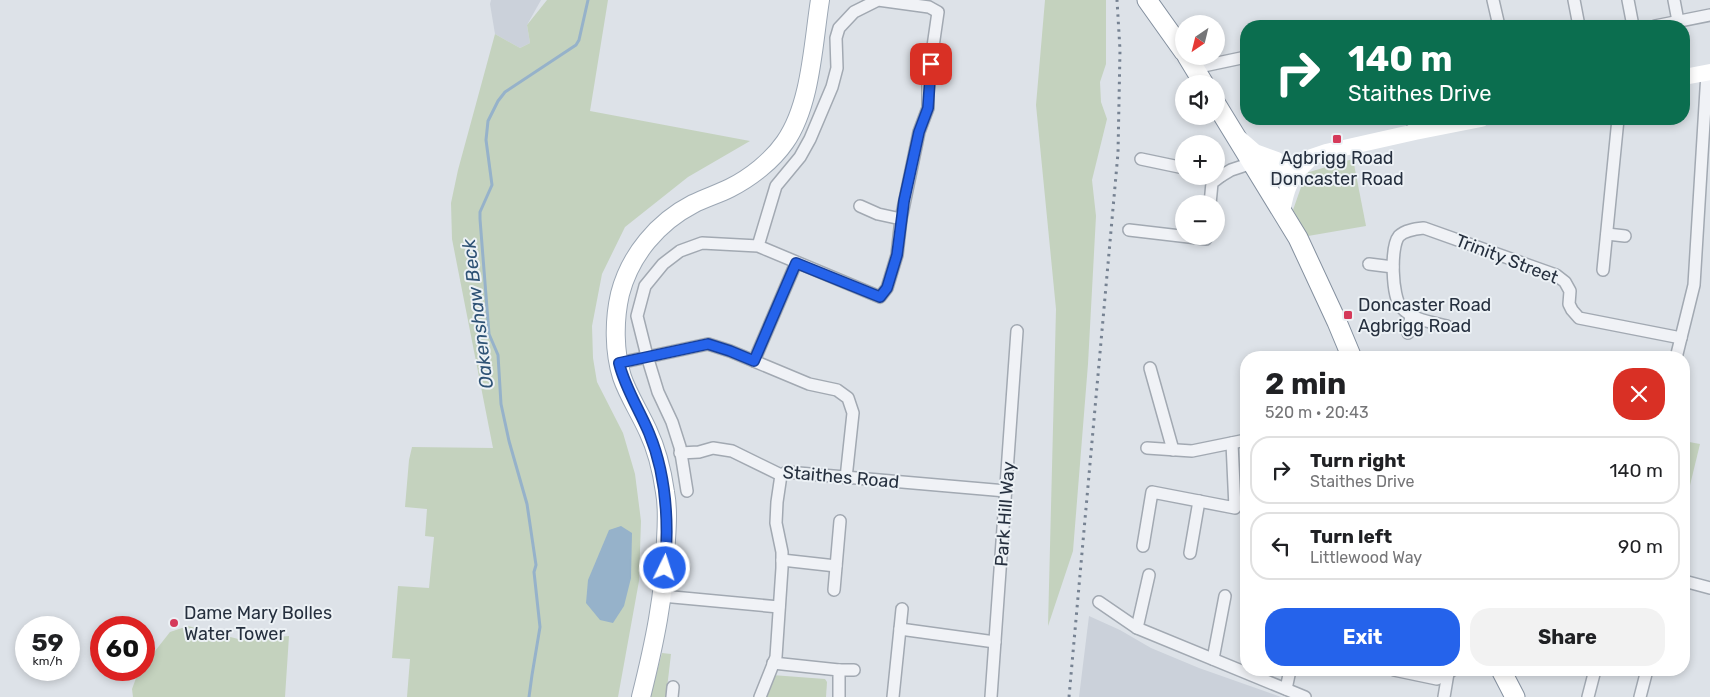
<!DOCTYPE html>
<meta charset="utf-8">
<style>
:root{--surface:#fff;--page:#f2f2f2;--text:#202124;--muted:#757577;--line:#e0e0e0;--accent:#2563eb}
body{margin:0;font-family:Rubik,sans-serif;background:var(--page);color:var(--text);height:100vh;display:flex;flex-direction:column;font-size:19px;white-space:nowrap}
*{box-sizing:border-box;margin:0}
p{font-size:16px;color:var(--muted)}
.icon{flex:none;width:28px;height:28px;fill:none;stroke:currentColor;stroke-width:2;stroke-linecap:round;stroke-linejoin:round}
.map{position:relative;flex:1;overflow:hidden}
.details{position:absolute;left:1240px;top:351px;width:450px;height:325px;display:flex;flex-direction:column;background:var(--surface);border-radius:20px;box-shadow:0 2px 8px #0003}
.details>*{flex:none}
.hud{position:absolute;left:1240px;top:20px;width:450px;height:105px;border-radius:20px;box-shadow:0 2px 8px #0003;background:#0b6e4f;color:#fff;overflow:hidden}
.needle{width:32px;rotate:215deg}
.fabs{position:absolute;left:1175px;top:15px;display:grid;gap:10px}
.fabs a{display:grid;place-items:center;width:50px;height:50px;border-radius:50%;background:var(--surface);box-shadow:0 2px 8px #0003;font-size:25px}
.speed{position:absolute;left:15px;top:616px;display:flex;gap:10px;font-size:25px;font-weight:700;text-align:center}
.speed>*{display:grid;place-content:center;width:65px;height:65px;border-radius:50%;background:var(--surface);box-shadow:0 2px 8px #0003;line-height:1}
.speed small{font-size:12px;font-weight:400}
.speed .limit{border:8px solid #d22;background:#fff;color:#111}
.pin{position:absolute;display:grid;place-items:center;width:42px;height:42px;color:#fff;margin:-21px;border-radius:10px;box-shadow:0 2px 8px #0006}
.me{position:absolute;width:55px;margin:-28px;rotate:4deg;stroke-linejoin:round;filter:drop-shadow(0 0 4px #0008)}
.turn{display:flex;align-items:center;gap:18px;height:105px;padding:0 25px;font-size:22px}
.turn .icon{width:65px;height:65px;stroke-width:2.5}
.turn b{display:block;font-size:35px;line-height:42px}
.round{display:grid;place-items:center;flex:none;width:52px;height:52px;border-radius:20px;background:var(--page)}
.headline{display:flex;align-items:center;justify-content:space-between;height:85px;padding:0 25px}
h1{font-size:30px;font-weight:700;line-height:38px}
.primary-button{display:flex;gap:10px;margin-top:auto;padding:10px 25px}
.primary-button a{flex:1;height:58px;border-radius:20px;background:var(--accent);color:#fff;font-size:20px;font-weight:700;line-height:58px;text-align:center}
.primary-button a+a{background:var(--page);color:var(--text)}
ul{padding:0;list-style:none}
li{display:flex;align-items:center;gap:15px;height:68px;margin:0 10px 8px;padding:0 15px;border:2px solid var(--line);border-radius:20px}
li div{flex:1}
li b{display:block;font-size:19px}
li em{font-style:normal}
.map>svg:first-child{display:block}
.built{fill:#cbd1da}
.green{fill:#c4d2be}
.water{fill:#96b2ca}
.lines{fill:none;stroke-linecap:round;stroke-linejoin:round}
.stream{stroke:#96b2ca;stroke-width:3}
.minor-casing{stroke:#a2a9b2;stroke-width:14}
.primary-casing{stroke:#9ca7b4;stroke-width:20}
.trunk-casing{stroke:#84909f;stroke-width:21}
.minor{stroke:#f0f2f6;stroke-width:11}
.secondary{stroke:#fff;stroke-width:16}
.primary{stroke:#fff;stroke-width:18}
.trunk{stroke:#fff;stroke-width:19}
.rail{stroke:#768292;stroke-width:3;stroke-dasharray:2.5 5;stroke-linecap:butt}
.route-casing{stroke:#184099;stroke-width:12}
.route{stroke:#2563eb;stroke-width:9}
.poi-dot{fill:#d53a5a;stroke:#ecf1f5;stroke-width:2}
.labels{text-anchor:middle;stroke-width:4;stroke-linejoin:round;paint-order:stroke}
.poi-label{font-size:18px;fill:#26303f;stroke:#ecf1f5;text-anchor:start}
.street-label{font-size:18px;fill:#26303f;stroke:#ecf1f5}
.water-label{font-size:19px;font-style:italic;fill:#2e5275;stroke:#ecf1f5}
</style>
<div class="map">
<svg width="1710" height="697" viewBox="0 0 1710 697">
<rect width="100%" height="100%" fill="#dde2e8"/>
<g class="built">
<path d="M 491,0 L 541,0 L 527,25 L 530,43 L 520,48 L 495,34 L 490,4 Z"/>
<path d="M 1089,616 L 1120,630 L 1151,648 L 1199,668 L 1281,697 L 1079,697 Z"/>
</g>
<g class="green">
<path d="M 547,0 L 608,0 L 590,111 L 750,141 L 688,177 L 625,227 L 602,274 L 592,326 L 593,358 L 597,382 L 623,433 L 635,474 L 641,521 L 639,581 L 618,697 L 407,697 L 410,659 L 392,658 L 398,586 L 429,588 L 434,537 L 425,536 L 427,509 L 405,507 L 409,460 L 412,447 L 493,448 L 452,239 L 451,203 L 458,170 L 495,34 L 520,48 L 530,43 L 527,25 Z"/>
<path d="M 1045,0 L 1106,0 L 1106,64 L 1100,82 L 1101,102 L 1107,119 L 1092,180 L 1096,216 L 1088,364 L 1073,551 L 1048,626 L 1056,309 L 1036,105 Z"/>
<path d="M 1353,159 L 1366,226 L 1308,236 L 1293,210 L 1306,173 Z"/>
<path d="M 1684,441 L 1700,444 L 1684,510 Z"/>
<path d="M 188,626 L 242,640 L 289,636 L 285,697 L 133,697 L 132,689 L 139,670 L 144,670 L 144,665 L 170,632 Z"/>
<path d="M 662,653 L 671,654 L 666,697 L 650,697 Z"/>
<path d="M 772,675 L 825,679 L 827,682 L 826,697 L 764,697 Z"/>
</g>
<path class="water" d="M 621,526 L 632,533 L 631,578 L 624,606 L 613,623 L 600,620 L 586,603 L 588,580 L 609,530 Z"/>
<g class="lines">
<path class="stream" d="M 529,697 L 532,675 L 540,627 L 534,572 L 536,565 L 527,504 L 509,441 L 501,404 L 498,355 L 489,334 L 480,219 L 480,212 L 492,185 L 486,140 L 488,121 L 498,101 L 505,92 L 576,45 L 579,40 L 588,0"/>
<defs>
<g id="minor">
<path d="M 1493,0 L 1499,26"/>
<path d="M 1574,0 L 1579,26"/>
<path d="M 1628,0 L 1633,26"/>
<path d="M 1674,0 L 1678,21"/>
<path d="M 1655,26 L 1710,15"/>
<path d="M 1194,68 L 1246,57"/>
<path d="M 1412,119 L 1415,132"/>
<path d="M 1141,159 L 1184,168"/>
<path d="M 1216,175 L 1221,176 L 1231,170 L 1252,163"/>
<path d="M 1210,204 L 1212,183 L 1221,176"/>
<path d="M 860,206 L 878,214 L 901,219"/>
<path d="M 1129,230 L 1206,239 L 1206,236"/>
<path d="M 1607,234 L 1625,236"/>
<path d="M 1369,264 L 1393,267"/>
<path d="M 1603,270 L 1618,119"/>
<path d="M 1447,326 C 1431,322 1412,320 1401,307 C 1392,297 1390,247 1399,236 C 1405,230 1415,229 1424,228 L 1556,275 L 1565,282 L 1570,291 L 1569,304 L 1572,310 L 1579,318 L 1681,338"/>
<path d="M 1408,333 L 1411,316"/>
<path d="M 1676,358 L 1694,285 L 1707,73"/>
<path d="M 754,361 L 796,263"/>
<path d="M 619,363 L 708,344 L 730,351 L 809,384 L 837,390 L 848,398 L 853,413 L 846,478"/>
<path d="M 1150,368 L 1173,450"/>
<path d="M 1147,448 L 1192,451 L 1246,440"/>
<path d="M 680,453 L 699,452 L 713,448 L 732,451 L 781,475 L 787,472 L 1006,491"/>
<path d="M 687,491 L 680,447 L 672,422 L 658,392 L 647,356 L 637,316 L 645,286 L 663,264 L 680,251 L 702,243 L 758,246 L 880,297 L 887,288 L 897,255 L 901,219 L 919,132 L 928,108 L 928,81 L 938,12 L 929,7 L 878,0 L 854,12 L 839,28 L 836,38 L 837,68 L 832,87 L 810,139 L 800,157 L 776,186 L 758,246"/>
<path d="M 1143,546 L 1152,492 L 1235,508 L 1232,443"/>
<path d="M 1190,553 L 1199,501"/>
<path d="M 782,560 L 836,566"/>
<path d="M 1684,581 L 1710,588"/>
<path d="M 834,590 L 840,521"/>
<path d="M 662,596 L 779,607"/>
<path d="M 1099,602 L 1137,628 L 1305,697"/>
<path d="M 1137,628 L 1149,575"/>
<path d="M 900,629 L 995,642"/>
<path d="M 1213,659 L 1225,596"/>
<path d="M 773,663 L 839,670 L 839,697"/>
<path d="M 839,670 L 854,670"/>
<path d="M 1394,670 L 1437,679 L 1453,670"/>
<path d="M 1286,689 L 1290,670"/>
<path d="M 672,697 L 673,687"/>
<path d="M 760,697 L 776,657 L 782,568 L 782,552 L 776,523 L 777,502 L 781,475"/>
<path d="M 893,697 L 902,609"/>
<path d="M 991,697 L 1017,331"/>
<path d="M 1444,697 L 1448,673"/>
<path d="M 1588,697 L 1595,670"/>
<path d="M 1640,697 L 1647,670"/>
</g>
<path id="primary" d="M 641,697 C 654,645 665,594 666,540 C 667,524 668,508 665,492 C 662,471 657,450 648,431 C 640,413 628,395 622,377 C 614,352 614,320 620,294 C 630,255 658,222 693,204 C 705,198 718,194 730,188 C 750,178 772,161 785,142 C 811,105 813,44 820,0"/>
<g id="trunk">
<path d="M 1147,0 L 1184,52"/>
<path d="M 1187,56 L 1204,84"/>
<path d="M 1216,104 L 1298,238 L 1337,322 L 1352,358"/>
<path d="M 1501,670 L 1515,697"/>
</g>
</defs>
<use href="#minor" class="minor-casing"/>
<use href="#primary" class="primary-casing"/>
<use href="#trunk" class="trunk-casing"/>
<use href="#minor" class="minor"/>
<g class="secondary">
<path d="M 1684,77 L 1710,72"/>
<path d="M 1240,139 L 1255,152 L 1277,160"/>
<path d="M 1252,163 L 1263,169 L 1273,170 L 1326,152 L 1415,132 L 1481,119"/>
<path d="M 1282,213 C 1286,188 1290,177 1310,159"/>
</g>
<use href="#primary" class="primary"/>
<use href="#trunk" class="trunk"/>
<path class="rail" d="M 1069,697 L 1118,153 L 1120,50 L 1117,0"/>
</g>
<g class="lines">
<defs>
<path id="route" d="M 665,568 C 669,522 667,476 649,433 C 639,409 625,388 619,363 L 708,344 L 730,351 L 754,361 L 796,263 L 880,297 L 887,288 L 897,255 L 904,201 L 919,132 L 928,108 L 931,64"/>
</defs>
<use href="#route" class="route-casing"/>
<use href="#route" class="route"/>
</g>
<g class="poi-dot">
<rect x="1332" y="134" width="10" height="10" rx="2.5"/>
<rect x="1343" y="310" width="10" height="10" rx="2.5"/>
<circle cx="174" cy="623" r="5"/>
</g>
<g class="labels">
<g class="poi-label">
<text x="1337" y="164" text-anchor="middle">Agbrigg Road<tspan x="1337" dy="21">Doncaster Road</tspan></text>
<text x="1358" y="311">Doncaster Road<tspan x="1358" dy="21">Agbrigg Road</tspan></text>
<text x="184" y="619">Dame Mary Bolles<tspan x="184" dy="21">Water Tower</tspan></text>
</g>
<g class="street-label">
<text transform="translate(1507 259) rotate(21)" y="6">Trinity Street</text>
<text transform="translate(841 477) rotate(5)" y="6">Staithes Road</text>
<text transform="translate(1005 514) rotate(-86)" y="6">Park Hill Way</text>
</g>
<g class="water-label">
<text transform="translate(477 314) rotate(-97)" y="7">Oakenshaw Beck</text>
</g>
</g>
</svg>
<div class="fabs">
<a><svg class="needle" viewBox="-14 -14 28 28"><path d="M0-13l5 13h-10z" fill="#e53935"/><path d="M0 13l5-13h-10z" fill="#757577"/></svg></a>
<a><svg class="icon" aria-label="sound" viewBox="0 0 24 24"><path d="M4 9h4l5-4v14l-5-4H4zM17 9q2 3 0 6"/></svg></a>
<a>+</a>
<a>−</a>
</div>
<div class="speed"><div>59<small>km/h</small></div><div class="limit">60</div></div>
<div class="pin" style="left:931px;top:64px;background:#d93025"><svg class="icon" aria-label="arrive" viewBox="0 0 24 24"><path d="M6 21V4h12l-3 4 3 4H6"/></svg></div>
<svg class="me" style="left:665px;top:568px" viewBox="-20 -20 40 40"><circle r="17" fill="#2563eb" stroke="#fff" stroke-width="3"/><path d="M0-11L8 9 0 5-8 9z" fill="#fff"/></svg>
<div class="hud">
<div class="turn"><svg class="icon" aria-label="right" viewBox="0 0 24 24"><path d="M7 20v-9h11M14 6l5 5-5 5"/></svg><div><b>140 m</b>Staithes Drive</div></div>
</div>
<section class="details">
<div class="headline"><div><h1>2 min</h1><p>520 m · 20:43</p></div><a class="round" style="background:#d93025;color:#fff"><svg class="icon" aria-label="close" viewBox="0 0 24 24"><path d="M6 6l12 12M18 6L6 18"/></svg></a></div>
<ul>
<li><svg class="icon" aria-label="right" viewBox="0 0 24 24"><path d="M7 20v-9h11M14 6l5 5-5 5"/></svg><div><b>Turn right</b><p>Staithes Drive</p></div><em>140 m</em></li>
<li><svg class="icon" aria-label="left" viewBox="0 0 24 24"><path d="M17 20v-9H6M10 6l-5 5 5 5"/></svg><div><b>Turn left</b><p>Littlewood Way</p></div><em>90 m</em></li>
</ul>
<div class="primary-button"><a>Exit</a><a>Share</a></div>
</section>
</div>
